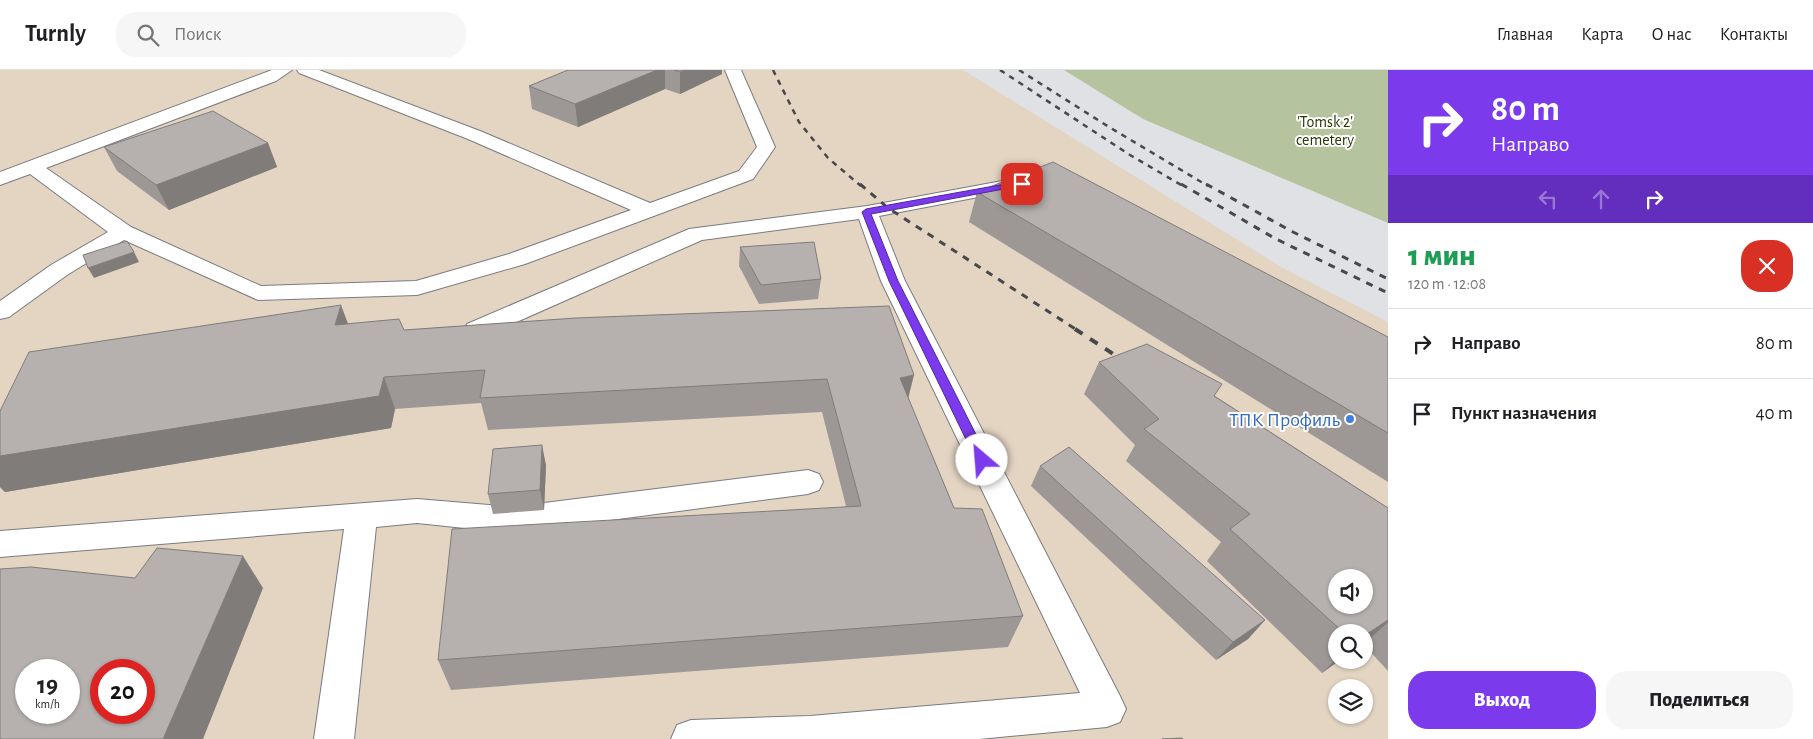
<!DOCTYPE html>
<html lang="ru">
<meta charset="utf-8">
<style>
:root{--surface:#fff;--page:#f6f6f6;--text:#202124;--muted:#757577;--line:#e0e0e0;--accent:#7c3aed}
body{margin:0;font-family:"Alegreya Sans",sans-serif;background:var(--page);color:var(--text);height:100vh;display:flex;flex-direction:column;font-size:19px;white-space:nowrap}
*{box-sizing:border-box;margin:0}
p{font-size:16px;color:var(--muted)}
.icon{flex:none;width:28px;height:28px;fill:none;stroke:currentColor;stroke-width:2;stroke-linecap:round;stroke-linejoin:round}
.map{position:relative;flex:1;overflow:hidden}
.panel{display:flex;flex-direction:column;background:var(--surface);width:425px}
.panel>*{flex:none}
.hud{background:#7c3aed;color:#fff;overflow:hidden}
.fabs{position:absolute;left:1328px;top:499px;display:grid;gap:10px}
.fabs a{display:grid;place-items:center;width:45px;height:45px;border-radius:50%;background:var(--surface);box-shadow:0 1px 4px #0004;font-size:25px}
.speed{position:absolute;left:15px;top:589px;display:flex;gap:10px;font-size:25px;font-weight:700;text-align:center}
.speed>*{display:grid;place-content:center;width:65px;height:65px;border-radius:50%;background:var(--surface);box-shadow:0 1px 4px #0004;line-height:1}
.speed small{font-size:12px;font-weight:400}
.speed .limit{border:8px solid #d22;background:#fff;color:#111}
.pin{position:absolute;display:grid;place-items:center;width:42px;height:42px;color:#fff;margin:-21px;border-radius:10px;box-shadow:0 2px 8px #0006}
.me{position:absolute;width:55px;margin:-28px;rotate:333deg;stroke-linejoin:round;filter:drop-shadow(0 0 4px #0008)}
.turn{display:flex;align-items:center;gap:18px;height:105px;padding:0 20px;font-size:22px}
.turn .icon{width:65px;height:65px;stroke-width:2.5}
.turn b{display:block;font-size:35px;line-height:42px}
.lanes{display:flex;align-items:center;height:48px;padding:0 20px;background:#0003;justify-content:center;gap:25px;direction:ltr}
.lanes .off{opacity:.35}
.round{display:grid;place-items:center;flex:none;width:52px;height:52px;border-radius:20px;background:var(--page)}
.headline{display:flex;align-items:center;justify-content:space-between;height:85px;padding:0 20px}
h1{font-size:30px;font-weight:800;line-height:38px;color:#1e9e55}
.cta{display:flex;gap:10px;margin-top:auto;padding:10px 20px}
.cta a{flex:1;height:58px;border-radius:20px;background:var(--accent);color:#fff;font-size:20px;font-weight:800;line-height:58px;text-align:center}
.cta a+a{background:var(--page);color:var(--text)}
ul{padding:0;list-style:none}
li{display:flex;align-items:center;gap:15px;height:70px;padding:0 20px;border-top:1px solid var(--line)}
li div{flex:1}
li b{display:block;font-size:19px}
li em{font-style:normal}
header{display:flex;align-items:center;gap:30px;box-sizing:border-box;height:70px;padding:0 25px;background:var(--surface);border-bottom:1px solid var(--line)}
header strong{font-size:24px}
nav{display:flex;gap:28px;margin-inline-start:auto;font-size:18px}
.search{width:350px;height:45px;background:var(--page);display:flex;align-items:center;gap:12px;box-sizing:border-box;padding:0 18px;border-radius:20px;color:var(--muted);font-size:19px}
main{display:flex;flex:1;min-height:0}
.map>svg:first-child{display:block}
.industrial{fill:#e4d5c3;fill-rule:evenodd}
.green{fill:#b5c49f}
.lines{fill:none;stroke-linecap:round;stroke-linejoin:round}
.minor-casing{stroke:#797b7f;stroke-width:2}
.minor{fill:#fff;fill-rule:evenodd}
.rail-far2{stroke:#47484b;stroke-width:2.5;stroke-dasharray:5.5 5.5;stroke-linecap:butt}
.rail-far1{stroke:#47484b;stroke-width:3;stroke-dasharray:7 7;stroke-linecap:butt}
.rail{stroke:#47484b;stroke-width:4;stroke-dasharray:9 9;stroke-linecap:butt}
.wall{fill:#9d9896}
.shaded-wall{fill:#7f7c7a}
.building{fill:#b6b1af;stroke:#7f7c7a;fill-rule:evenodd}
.route{fill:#7c3aed;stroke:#51269a}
.shop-dot{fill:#3f7fe0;stroke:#fff;stroke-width:2}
.labels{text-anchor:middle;stroke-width:4;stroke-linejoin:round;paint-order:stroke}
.far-park-label{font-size:16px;fill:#283800;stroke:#fff}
.shop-label{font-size:20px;fill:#366cbe;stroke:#fff;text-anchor:end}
</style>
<header>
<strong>Turnly</strong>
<div class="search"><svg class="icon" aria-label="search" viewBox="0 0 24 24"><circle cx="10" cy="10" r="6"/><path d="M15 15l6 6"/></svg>Поиск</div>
<nav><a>Главная</a><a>Карта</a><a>О нас</a><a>Контакты</a></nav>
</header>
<main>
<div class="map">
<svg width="1388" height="669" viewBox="0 0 1388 669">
<rect width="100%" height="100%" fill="#dfe1e5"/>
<path class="industrial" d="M 0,0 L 963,0 L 1283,198 L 1388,252 L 1388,669 L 0,669 ZM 1336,508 L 1364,508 L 1364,535 L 1336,535 ZM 1336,562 L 1364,562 L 1364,590 L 1336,590 ZM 26,600 L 69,600 L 69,642 L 26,642 ZM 101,600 L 144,600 L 144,642 L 101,642 ZM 1336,618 L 1364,618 L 1364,645 L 1336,645 Z"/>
<path class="green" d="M 1064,0 L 1388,0 L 1388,153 L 1143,49 Z"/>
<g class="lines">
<defs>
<g id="minor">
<path d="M 272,0 L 292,0 L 276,11 L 46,98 L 131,157 L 261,216 L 416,211 L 509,184 L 631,140 L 468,69 L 299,3 L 297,0 L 319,0 L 480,61 L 650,133 L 739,101 L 757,77 L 725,0 L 741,0 L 775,77 L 753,109 L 525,194 L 417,225 L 258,230 L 124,170 L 67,205 L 9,247 L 0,249 L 0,231 L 51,195 L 108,162 L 30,104 L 0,115 L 0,102 Z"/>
<path d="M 1013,109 L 1020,111 L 1023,115 L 1020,119 L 879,146 L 905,211 L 1120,626 L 1126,639 L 1120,652 L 1107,657 L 979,669 L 671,669 L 677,655 L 691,650 L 810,646 L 1080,623 L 881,211 L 859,149 L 702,170 L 485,266 L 476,268 L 467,266 L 464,260 L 467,254 L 689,159 L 867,136 Z"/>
<path d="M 808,400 L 819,404 L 823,412 L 819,420 L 808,424 L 512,463 L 417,453 L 376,457 L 354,669 L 314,669 L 344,459 L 0,487 L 0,461 L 417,429 L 512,437 Z"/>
</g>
</defs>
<use href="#minor" class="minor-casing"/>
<use href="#minor" class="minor"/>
<g class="rail-far2">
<path d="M 773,0 L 799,52 L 828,88 L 861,116"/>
<path d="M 1000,0 L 1130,85 L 1183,116"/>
<path d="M 1019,0 L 1109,57 L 1208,116"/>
</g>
<g class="rail-far1">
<path d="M 860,114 L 888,138 L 1077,260"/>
<path d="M 1181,114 L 1276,169 L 1388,223"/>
<path d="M 1206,114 L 1293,162 L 1388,209"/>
</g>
<path class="rail" d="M 1075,259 L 1127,293"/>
</g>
<g class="wall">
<path d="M 568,0 L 722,0 L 722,4 L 680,24 L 665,19 L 578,57 L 532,39 L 529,16 Z"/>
<path d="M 268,73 L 277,97 L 169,140 L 117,101 L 104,77 Z"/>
<path d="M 977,122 L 1388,267 L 1388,412 L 969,152 Z"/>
<path d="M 740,177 L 821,209 L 818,229 L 759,234 L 739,196 Z"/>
<path d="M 576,248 L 908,329 L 954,438 L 1023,546 L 1008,577 L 451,620 L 438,590 L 846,436 L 822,342 L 488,360 L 481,333 L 395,339 L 391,358 L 5,422 L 0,417 L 0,341 L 348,254 L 404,260 Z"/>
<path d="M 1099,292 L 1215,326 L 1388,438 L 1388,601 L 1364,575 L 1364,562 L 1336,562 L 1336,590 L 1340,590 L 1322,603 L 1207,491 L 1221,472 L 1126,391 L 1135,375 L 1084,324 Z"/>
<path d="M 546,395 L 544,440 L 493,444 L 488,424 Z"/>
<path d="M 1040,396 L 1265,550 L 1248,569 L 1216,590 L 1031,416 Z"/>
</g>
<g class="shaded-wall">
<path d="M 657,0 L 665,0 L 665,19 L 578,57 L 575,34 Z"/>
<path d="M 685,0 L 722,0 L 722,4 L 680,24 L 680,2 Z"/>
<path d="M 268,73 L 277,97 L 169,140 L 156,115 Z"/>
<path d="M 134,182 L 139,192 L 94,208 L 88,198 Z"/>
<path d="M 341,235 L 353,267 L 335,255 Z"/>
<path d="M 914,305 L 906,337 L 900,308 Z"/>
<path d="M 384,307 L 395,339 L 391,358 L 5,422 L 0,417 L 0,386 Z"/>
<path d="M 542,375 L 546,395 L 544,440 L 540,420 Z"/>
<path d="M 243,486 L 263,518 L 203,669 L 163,669 Z"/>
<path d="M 1265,550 L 1248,569 L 1216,590 L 1233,572 Z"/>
<path d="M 1388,550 L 1388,552 L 1364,574 L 1364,566 Z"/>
<path d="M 1336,589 L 1340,590 L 1322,603 Z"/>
</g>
<g class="building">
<path d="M 568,0 L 657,0 L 575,34 L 529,16 Z"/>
<path d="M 674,0 L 685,0 L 680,2 Z"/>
<path d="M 213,41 L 268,73 L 156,115 L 104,77 Z"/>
<path d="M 1053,92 L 1388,267 L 1388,363 L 977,122 Z"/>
<path d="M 127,171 L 134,182 L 88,198 L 83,185 Z"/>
<path d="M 814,172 L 821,209 L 761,215 L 740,177 Z"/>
<path d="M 341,235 L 335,255 L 399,249 L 404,260 L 576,248 L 889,236 L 914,305 L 900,308 L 954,438 L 982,439 L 1023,546 L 438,590 L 452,459 L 861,436 L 827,309 L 480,328 L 485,300 L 384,307 L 379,326 L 0,386 L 0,341 L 29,282 Z"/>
<path d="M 1147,274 L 1222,314 L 1214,326 L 1388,438 L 1388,550 L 1364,566 L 1364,562 L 1343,562 L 1230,459 L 1250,444 L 1144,359 L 1159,349 L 1099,292 ZM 1336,508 L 1364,508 L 1364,535 L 1336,535 Z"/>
<path d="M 542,375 L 540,420 L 488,424 L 493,379 Z"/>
<path d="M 1069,377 L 1265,550 L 1233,572 L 1040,396 Z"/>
<path d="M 157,478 L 243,486 L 163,669 L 0,669 L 0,499 L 31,497 L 135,508 ZM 26,600 L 69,600 L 69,642 L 26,642 ZM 101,600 L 144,600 L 144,642 L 101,642 Z"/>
<path d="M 1182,668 L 1183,669 L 1162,669 Z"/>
</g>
<path class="route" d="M 1022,111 L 1025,112 L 1025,115 L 871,144 L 898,211 L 989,390 L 987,393 L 978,393 L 976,390 L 889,211 L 862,142 L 866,139 Z"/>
<circle class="shop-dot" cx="1350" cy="349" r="5"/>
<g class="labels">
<g class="far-park-label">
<text x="1325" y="57">'Tomsk 2'<tspan x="1325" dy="18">cemetery</tspan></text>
</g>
<g class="shop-label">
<text x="1340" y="356">ТПК Профиль</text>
</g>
</g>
</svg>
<div class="fabs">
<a><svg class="icon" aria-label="sound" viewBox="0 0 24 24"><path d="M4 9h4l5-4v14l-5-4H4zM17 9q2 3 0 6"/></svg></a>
<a><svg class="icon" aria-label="search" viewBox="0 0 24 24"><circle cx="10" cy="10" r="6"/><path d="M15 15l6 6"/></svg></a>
<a><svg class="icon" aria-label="layers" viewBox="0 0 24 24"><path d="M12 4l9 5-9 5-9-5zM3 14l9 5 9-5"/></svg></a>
</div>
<div class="speed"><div>19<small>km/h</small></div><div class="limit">20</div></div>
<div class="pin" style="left:1022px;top:114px;background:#d93025"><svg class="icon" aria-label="arrive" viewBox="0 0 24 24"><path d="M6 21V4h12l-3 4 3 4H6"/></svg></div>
<svg class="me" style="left:982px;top:390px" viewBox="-20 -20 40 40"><circle r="19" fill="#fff"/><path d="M0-13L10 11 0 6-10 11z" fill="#7c3aed"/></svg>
</div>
<section class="panel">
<div class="hud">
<div class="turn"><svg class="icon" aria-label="right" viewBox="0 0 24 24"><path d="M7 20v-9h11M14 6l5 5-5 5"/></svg><div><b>80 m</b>Направо</div></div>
<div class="lanes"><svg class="icon off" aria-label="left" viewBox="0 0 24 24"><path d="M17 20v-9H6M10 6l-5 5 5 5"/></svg><svg class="icon off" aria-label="ahead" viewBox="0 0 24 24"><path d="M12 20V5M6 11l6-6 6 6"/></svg><svg class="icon" aria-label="right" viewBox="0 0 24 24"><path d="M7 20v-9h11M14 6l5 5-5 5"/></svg></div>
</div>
<div class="headline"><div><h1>1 мин</h1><p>120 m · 12:08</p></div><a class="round" style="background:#d93025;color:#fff"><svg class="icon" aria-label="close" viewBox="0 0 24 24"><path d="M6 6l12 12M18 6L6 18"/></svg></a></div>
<ul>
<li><svg class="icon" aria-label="right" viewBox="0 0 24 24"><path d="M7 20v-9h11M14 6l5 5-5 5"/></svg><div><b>Направо</b></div><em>80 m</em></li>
<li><svg class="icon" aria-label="arrive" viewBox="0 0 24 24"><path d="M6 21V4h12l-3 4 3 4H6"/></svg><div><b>Пункт назначения</b></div><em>40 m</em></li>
</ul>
<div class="cta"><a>Выход</a><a>Поделиться</a></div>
</section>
</main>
